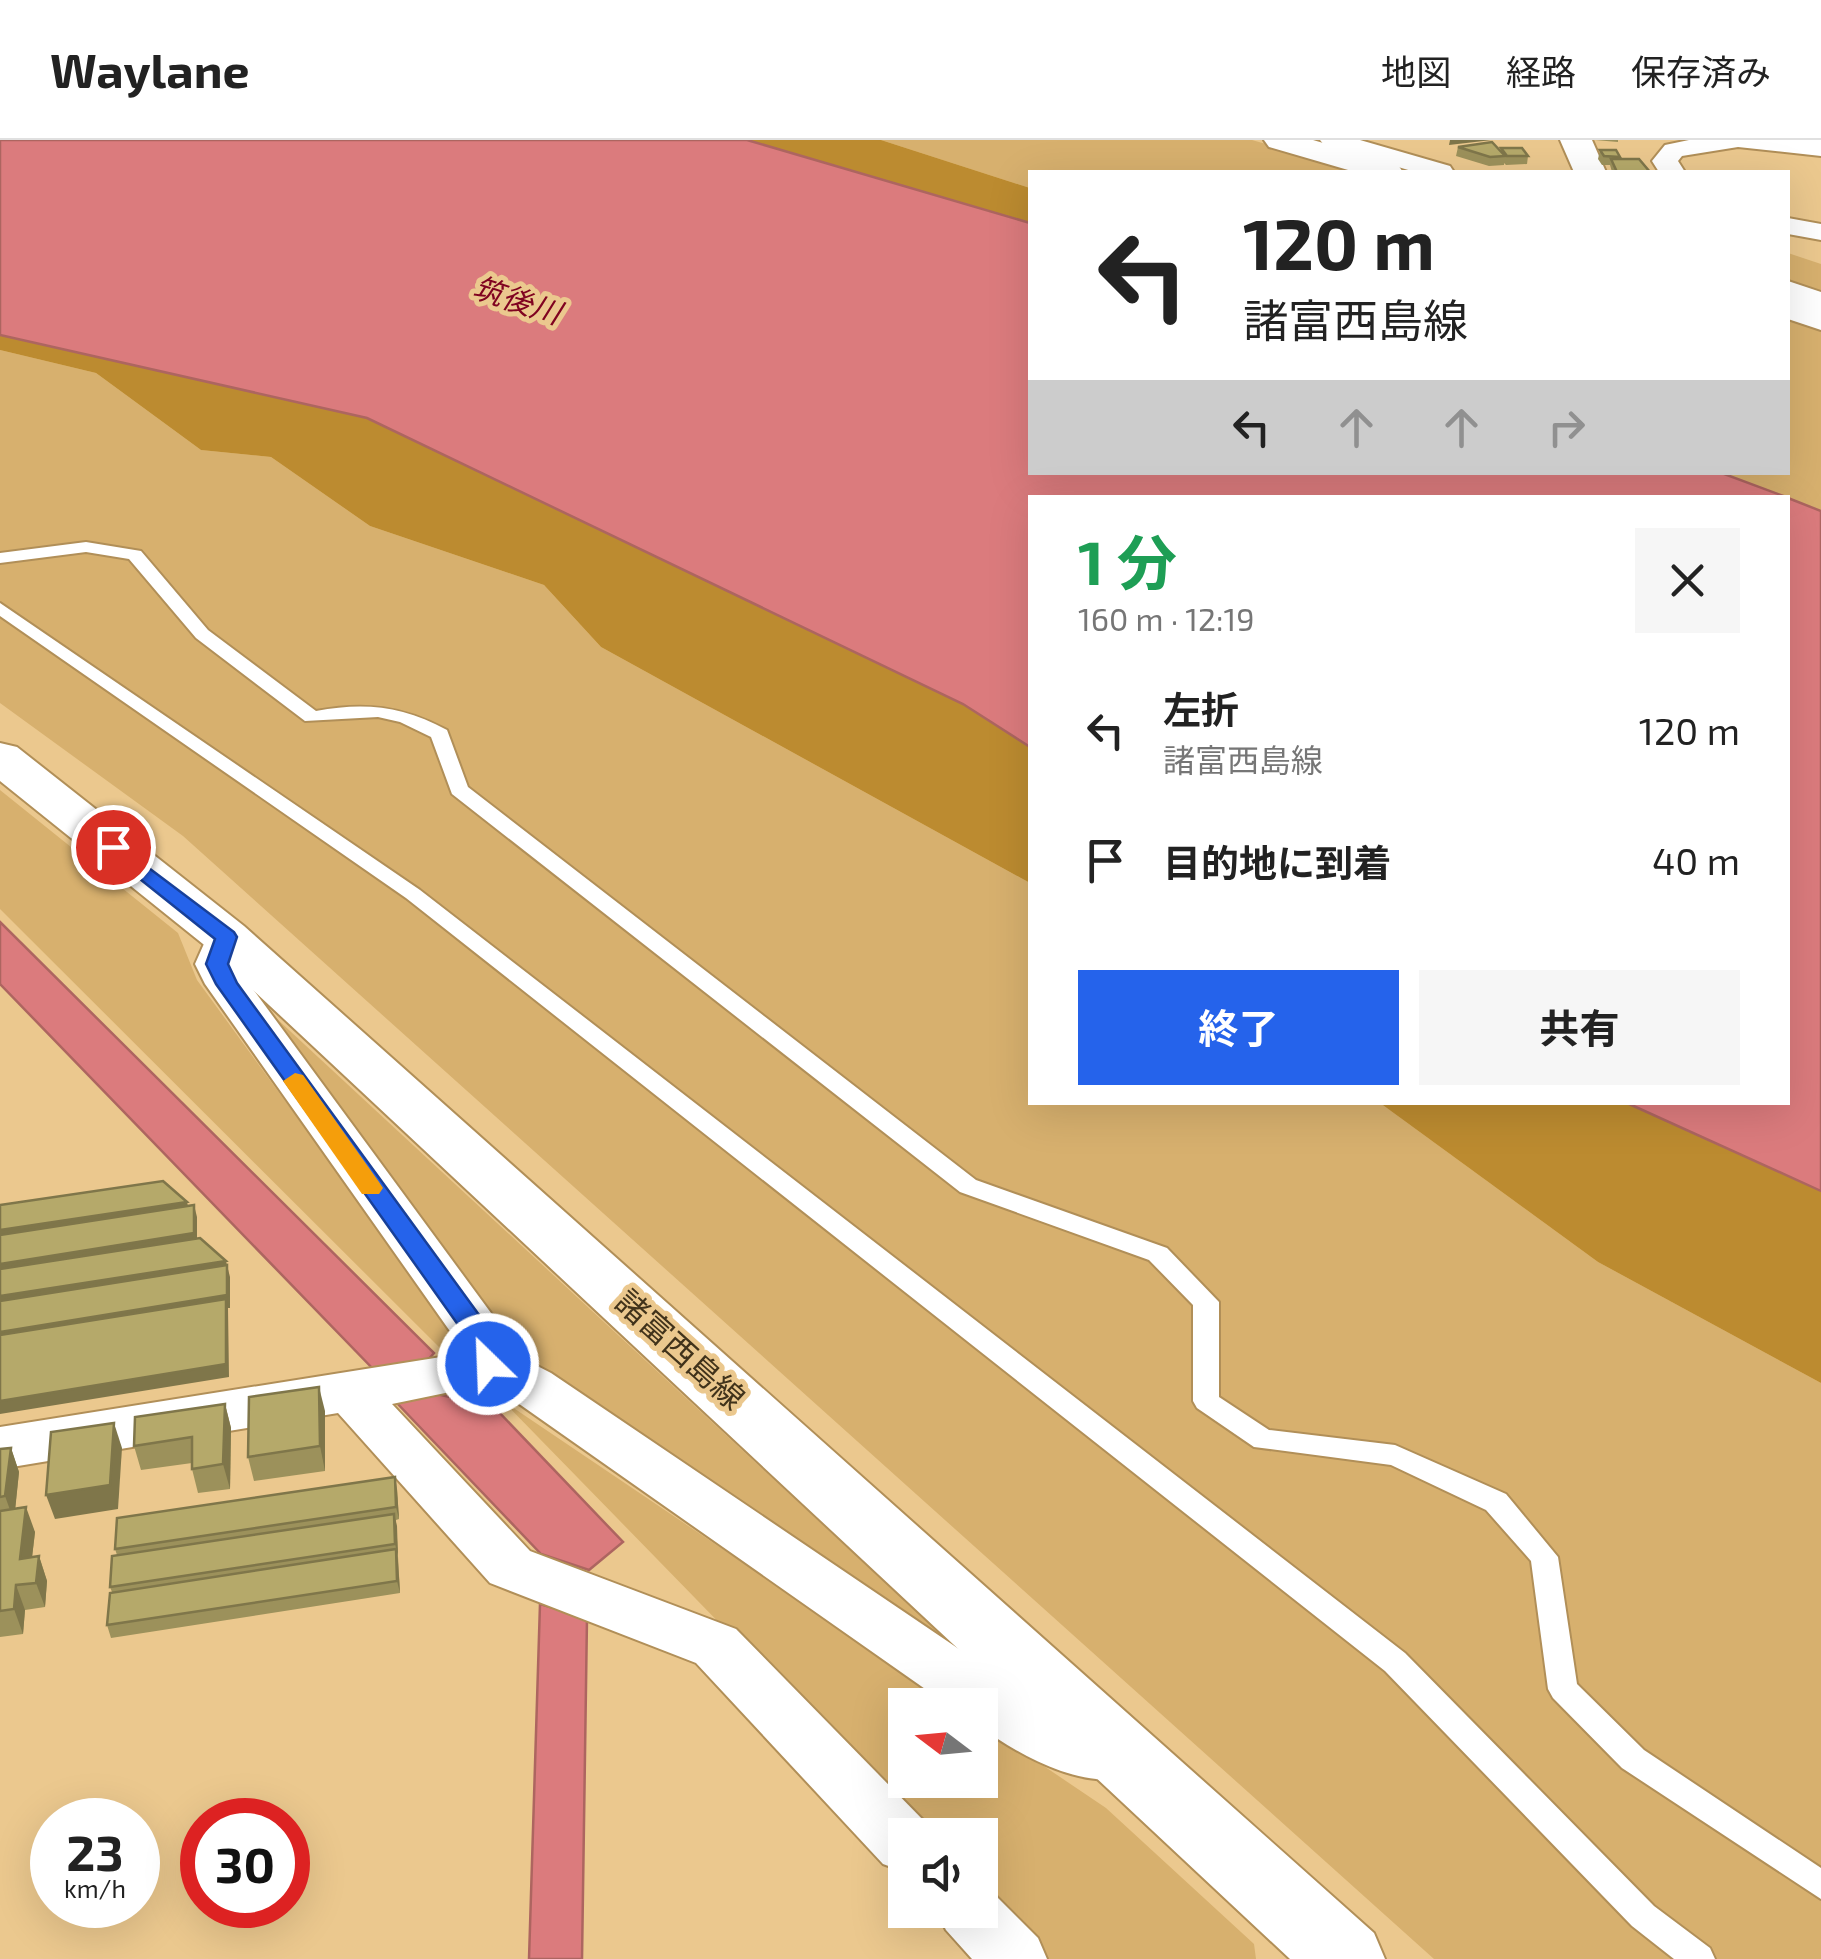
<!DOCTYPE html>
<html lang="ja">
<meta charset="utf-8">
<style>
:root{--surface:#fff;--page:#f6f6f6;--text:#222;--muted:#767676;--line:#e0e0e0;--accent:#2563eb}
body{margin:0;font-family:"Exo 2","Noto Sans JP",sans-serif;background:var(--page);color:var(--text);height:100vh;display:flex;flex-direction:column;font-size:38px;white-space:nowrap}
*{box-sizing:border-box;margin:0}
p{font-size:32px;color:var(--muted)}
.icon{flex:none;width:55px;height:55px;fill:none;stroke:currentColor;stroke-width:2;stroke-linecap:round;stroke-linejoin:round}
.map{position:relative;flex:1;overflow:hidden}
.details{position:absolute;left:1028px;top:355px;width:762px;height:610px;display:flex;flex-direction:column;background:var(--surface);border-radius:0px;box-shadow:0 10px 40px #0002}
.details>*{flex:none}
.banner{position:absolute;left:1028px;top:30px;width:762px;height:305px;border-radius:0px;box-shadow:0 10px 40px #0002;background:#fff;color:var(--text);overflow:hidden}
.needle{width:65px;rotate:286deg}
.tools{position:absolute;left:888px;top:1548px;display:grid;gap:20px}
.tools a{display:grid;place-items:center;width:110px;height:110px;border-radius:0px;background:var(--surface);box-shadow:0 10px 40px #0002;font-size:50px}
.speed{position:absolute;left:30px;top:1658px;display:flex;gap:20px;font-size:50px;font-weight:700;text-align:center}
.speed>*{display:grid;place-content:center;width:130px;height:130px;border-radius:50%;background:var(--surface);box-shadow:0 10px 40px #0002;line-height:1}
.speed small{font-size:25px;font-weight:400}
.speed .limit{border:15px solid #d22;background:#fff;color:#111}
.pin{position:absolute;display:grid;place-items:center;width:85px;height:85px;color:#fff;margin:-42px;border:5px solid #fff;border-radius:50%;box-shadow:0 2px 10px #0007}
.me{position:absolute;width:110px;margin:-55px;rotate:336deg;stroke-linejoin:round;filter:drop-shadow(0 0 8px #0008)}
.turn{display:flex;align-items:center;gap:35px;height:210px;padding:0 50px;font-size:45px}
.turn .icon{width:130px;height:130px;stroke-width:2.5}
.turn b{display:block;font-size:70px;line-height:85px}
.lanes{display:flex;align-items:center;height:95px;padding:0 50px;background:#0003;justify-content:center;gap:50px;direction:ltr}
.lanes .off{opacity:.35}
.round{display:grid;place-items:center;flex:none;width:105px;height:105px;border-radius:0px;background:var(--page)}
.summary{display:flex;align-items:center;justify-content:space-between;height:170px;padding:0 50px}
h1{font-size:60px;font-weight:700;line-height:75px;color:#1e9e55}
.primary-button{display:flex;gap:20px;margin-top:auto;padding:20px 50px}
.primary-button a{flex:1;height:115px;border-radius:0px;background:var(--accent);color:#fff;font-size:40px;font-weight:700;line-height:115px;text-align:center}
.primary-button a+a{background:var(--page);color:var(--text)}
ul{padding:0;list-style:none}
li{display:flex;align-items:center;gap:30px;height:130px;padding:0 50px}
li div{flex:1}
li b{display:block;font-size:38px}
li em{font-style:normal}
header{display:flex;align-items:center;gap:60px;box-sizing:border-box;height:140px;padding:0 50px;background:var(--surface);border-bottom:2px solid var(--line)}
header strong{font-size:48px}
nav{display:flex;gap:55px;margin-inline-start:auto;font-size:35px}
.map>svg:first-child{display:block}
.green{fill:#d7b06e}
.forest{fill:#bc8b30}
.water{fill:#db7b7d;stroke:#ad6560;stroke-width:2.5}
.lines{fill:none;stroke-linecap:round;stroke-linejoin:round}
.service-casing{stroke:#b18f58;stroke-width:4}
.minor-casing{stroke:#b18f58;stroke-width:4}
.secondary-casing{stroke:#b18f58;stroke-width:4}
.primary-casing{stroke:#b18f58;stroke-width:4}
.service{fill:#fff;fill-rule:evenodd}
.minor{fill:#fff;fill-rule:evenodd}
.secondary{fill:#fff;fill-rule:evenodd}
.primary{fill:#fff;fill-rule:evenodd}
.wall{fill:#9c915b}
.shaded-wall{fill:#7f764a}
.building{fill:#b5a96a;stroke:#7f764a;stroke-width:2.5}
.route{fill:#2563eb;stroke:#184099;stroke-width:2.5}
.slow{fill:#f59e0b}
.labels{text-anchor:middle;stroke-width:10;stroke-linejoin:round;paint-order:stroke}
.far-water-label{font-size:30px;font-style:italic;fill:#800320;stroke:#ebc88e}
.street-label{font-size:32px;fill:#41331b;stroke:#ebc88e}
</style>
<header>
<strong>Waylane</strong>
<nav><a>地図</a><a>経路</a><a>保存済み</a></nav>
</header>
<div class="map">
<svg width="1821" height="1819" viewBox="0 0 1821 1819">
<rect width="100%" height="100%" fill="#ebc88e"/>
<g class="green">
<path d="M 881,0 L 1252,0 L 1363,32 L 1030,32 L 1030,48 Z"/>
<path d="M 1788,113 L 1821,124 L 1821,154 L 1788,142 Z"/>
<path d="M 1788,175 L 1821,187 L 1821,371 L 1719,333 L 1788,332 Z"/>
<path d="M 0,210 L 96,233 L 201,310 L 271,317 L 370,386 L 544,445 L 601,507 L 1030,743 L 1030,962 L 1380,963 L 1598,1122 L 1821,1243 L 1821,1819 L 1434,1819 L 183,696 L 0,563 Z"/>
<path d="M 0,650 L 178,793 L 197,840 L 461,1202 L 441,1209 L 0,769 Z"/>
<path d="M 249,853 L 1014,1562 L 524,1217 Z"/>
<path d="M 503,1261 L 954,1565 L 905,1565 L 905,1640 L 980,1640 L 980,1583 L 1106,1668 L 1254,1804 L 1256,1819 L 1048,1819 L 980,1750 L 980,1695 L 926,1695 Z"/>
</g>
<g class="forest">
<path d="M 747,0 L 881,0 L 1030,48 L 1030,83 Z"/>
<path d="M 0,195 L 367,278 L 963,564 L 1030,607 L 1030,743 L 601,507 L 544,445 L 370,386 L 271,317 L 201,310 L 96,233 L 0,210 Z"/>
<path d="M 1380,963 L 1627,963 L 1821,1051 L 1821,1243 L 1598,1122 Z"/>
</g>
<g class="water">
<path d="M 0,0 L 747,0 L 1030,83 L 1030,332 L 1719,332 L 1786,357 L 1030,358 L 1030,607 L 963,564 L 367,278 L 0,195 Z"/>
<path d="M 1788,358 L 1821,371 L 1821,1051 L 1627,963 L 1788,962 Z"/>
<path d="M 0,782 L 434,1213 L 420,1229 L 436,1254 L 494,1267 L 623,1402 L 589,1430 L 541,1414 L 395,1261 L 375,1231 L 0,844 Z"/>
<path d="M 540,1464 L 587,1478 L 582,1819 L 529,1819 Z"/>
</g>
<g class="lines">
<defs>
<g id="service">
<path d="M 86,402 L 141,411 L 208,490 L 316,571 C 365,562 402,566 447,590 L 468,647 L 976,1040 L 1167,1108 L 1219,1162 L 1219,1257 L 1269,1290 L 1395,1305 L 1506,1354 L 1558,1417 L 1577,1544 L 1644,1610 L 1821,1728 L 1821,1759 L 1622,1628 L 1553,1558 L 1548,1549 L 1531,1421 L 1486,1370 L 1391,1325 L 1254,1307 L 1197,1268 L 1193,1261 L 1193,1165 L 1149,1120 L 960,1052 L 452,654 L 431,597 L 400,582 L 378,577 L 305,581 L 196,498 L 129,419 L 86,412 L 0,423 L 0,413 Z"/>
<path d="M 0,463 L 420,750 L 1405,1513 L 1654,1766 L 1710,1808 L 1715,1819 L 1674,1819 L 1632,1786 L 1385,1531 L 406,758 L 0,476 Z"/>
</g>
<g id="minor">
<path d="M 1320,0 L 1360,0 L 1450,26 L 1454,32 L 1415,32 L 1324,5 Z"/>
<path d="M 1689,0 L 1821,0 L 1821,16 L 1738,7 L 1682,16 L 1678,21 L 1685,32 L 1659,32 L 1652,21 L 1665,5 Z"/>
<path d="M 1788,78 L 1821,84 L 1821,100 L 1788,94 Z"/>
<path d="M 1788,141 L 1821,152 L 1821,170 L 1788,159 Z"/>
<path d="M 226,784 L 241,788 L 247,797 L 239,824 L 247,841 L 502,1188 L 512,1213 L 551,1233 L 1058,1576 L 1137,1599 L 1146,1617 L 1137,1635 C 1086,1653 1021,1616 980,1587 L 980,1565 L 948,1565 L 515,1261 L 484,1245 L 392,1264 L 530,1411 L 736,1489 L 927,1684 L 932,1695 L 905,1695 L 905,1732 L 883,1724 L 696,1523 L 490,1443 L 338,1273 L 0,1329 L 0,1287 L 460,1214 L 459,1204 L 205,844 L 195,824 L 211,788 Z"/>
<path d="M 980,1746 L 990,1750 L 1038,1798 L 1047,1819 L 972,1819 L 946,1790 L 936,1770 L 980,1770 Z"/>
</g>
<g id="secondary">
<path d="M 1264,0 L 1313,0 L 1398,25 L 1403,32 L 1355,32 L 1269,7 Z"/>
<path d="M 1560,0 L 1592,0 L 1606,32 L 1574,32 Z"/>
<path d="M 1788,156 L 1821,167 L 1821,190 L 1788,179 Z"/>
</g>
<path id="primary" d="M 0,603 L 17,607 L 244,786 L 1374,1793 L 1385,1819 L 1290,1819 L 208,808 L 0,641 Z"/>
</defs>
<use href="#service" class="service-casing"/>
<use href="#minor" class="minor-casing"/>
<use href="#secondary" class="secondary-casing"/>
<use href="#primary" class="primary-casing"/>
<use href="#service" class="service"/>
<use href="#minor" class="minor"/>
<use href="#secondary" class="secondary"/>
<use href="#primary" class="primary"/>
</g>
<g class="wall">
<path d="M 1595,0 L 1618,0 L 1618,2 Z"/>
<path d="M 1458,7 L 1500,11 L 1501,8 L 1528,16 L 1527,24 L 1506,25 L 1504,23 L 1504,25 L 1489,26 L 1456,16 Z"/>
<path d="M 1600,10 L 1620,17 L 1619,19 L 1650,32 L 1612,32 L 1610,25 L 1602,25 L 1598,19 Z"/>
<path d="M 225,1264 L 231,1288 L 230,1349 L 198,1353 L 192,1329 L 192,1323 L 141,1330 L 134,1306 Z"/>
<path d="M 325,1271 L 325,1331 L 254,1341 L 248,1317 Z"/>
<path d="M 11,1308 L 19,1332 L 15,1369 L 35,1392 L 32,1417 L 39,1416 L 47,1441 L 45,1467 L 25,1470 L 23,1494 L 0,1497 L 0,1309 Z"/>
<path d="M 397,1349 L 399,1379 L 396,1380 L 400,1453 L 111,1498 L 107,1485 L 112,1452 L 110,1447 L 117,1415 L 115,1409 Z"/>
</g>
<g class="shaded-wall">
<path d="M 1450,0 L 1492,0 L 1449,5 Z"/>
<path d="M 187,1062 L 190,1074 L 0,1103 L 0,1090 Z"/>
<path d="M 194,1065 L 197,1077 L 197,1105 L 0,1136 L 0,1124 Z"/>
<path d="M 226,1121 L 230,1137 L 230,1168 L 228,1168 L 229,1237 L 0,1274 L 0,1156 Z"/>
<path d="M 319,1247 L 325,1271 L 325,1331 L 320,1306 Z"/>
<path d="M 225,1264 L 231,1288 L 230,1349 L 223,1324 Z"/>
<path d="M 114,1283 L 122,1308 L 118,1369 L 55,1379 L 46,1355 Z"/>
<path d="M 11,1308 L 19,1332 L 14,1381 L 5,1356 Z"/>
<path d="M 395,1337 L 397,1349 L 399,1379 L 396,1367 Z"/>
<path d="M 26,1367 L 35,1392 L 29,1443 L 20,1419 Z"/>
<path d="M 394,1374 L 397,1386 L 398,1416 L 395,1404 Z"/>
<path d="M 396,1409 L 398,1422 L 400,1453 L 397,1441 Z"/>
<path d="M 39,1416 L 47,1441 L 45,1467 L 36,1443 Z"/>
<path d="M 16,1445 L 25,1470 L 23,1494 L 14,1469 Z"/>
</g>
<g class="building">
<path d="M 1492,2 L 1505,16 L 1490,17 L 1458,7 Z"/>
<path d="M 1501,8 L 1522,8 L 1528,16 L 1507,16 Z"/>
<path d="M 1600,10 L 1616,10 L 1620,17 L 1604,16 Z"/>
<path d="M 1611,19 L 1639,19 L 1650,32 L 1617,32 Z"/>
<path d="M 163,1041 L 187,1062 L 0,1090 L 0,1065 Z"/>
<path d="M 194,1065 L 194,1093 L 0,1124 L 0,1095 Z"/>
<path d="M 200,1098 L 226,1121 L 0,1156 L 0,1129 Z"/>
<path d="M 227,1125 L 227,1155 L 0,1192 L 0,1161 Z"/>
<path d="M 226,1159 L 226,1224 L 0,1261 L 0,1195 Z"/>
<path d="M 319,1247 L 320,1306 L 248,1317 L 249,1257 Z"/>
<path d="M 225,1264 L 223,1324 L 192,1329 L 192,1297 L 134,1306 L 135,1277 Z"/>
<path d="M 114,1283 L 110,1345 L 46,1355 L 51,1292 Z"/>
<path d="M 11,1308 L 5,1356 L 0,1357 L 0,1309 Z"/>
<path d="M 395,1337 L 396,1367 L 115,1409 L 117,1378 Z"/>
<path d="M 26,1367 L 20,1419 L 39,1416 L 36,1443 L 16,1445 L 14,1469 L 0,1471 L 0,1371 Z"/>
<path d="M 394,1374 L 395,1404 L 110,1447 L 112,1416 Z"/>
<path d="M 396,1409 L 397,1441 L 107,1485 L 110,1453 Z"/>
</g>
<path class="route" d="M 113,701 L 234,792 L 237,797 L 228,824 L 237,843 L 493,1194 L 501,1224 L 497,1231 L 478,1231 L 471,1203 L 216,844 L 206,824 L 215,799 L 106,712 L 103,707 Z"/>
<path class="slow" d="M 295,933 L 303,935 L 379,1042 L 383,1048 L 379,1054 L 362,1054 L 283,941 Z"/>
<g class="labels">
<g class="far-water-label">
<text transform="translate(517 161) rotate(18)" y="10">筑後川</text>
</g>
<g class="street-label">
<text transform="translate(680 1210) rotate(42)" y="11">諸富西島線</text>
</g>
</g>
</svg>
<div class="tools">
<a><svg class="needle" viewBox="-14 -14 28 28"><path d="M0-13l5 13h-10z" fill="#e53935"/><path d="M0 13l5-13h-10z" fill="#767676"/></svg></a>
<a><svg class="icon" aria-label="sound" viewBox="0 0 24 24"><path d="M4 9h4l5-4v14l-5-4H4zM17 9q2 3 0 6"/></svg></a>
</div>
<div class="speed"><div>23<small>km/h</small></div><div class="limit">30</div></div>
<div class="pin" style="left:113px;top:707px;background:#d93025"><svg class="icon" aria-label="arrive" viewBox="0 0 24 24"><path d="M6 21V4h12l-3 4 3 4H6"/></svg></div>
<svg class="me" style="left:488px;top:1224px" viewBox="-20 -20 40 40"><circle r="17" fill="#2563eb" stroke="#fff" stroke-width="3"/><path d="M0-11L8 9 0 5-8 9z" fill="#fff"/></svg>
<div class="banner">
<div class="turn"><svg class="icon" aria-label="left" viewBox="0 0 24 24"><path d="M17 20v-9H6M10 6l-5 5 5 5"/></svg><div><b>120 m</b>諸富西島線</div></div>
<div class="lanes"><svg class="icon" aria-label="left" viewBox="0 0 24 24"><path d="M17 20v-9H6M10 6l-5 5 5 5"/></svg><svg class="icon off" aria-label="ahead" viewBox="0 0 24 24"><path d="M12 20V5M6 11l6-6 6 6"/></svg><svg class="icon off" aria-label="ahead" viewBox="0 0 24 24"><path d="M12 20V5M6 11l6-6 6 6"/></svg><svg class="icon off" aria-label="right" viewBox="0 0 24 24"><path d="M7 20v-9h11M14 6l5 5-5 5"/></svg></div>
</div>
<section class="details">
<div class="summary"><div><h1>1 分</h1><p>160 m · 12:19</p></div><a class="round"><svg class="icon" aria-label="close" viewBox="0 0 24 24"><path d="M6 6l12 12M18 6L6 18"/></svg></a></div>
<ul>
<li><svg class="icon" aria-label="left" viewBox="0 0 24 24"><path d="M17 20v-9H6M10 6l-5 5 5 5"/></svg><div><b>左折</b><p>諸富西島線</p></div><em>120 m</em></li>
<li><svg class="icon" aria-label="arrive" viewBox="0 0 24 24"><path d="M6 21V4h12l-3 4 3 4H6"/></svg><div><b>目的地に到着</b></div><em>40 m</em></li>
</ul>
<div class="primary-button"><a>終了</a><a>共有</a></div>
</section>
</div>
